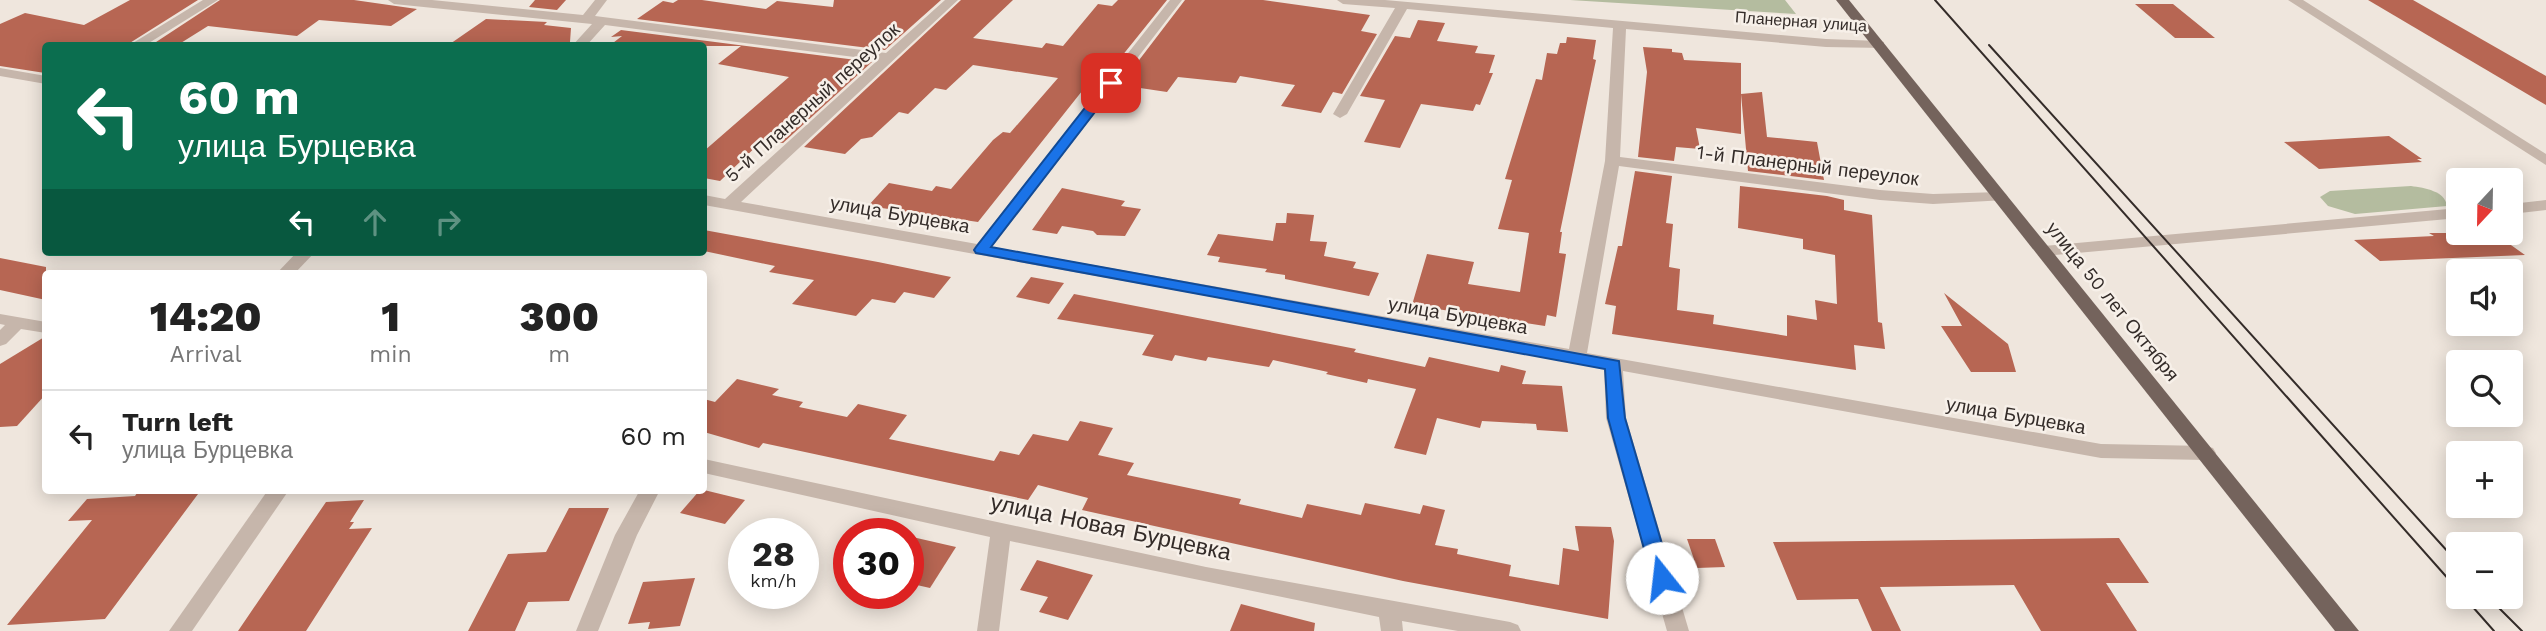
<!DOCTYPE html>
<meta charset="utf-8">
<style>
:root{--surface:#fff;--page:#f2f2f2;--text:#222;--muted:#767676;--line:#e0e0e0}
body{margin:0;font-family:"Work Sans",sans-serif;background:var(--page);color:var(--text);height:100vh;display:flex;flex-direction:column;font-size:26px;white-space:nowrap}
*{box-sizing:border-box;margin:0}
p{font-size:23px;color:var(--muted)}
.icon{flex:none;width:38px;height:38px;fill:none;stroke:currentColor;stroke-width:2;stroke-linecap:round;stroke-linejoin:round}
.map{position:relative;flex:1;overflow:hidden}
.details{position:absolute;left:42px;top:270px;width:665px;height:224px;display:flex;flex-direction:column;background:var(--surface);border-radius:7px;box-shadow:0 4px 18px #0003}
.details>*{flex:none}
.banner{position:absolute;left:42px;top:42px;width:665px;height:214px;border-radius:7px;box-shadow:0 4px 18px #0003;background:#0b6e4f;color:#fff;overflow:hidden}
.needle{width:46px;rotate:202deg}
.buttons{position:absolute;left:2446px;top:168px;display:grid;gap:14px}
.buttons a{display:grid;place-items:center;width:77px;height:77px;border-radius:7px;background:var(--surface);box-shadow:0 4px 18px #0003;font-size:35px}
.speed{position:absolute;left:728px;top:518px;display:flex;gap:14px;font-size:35px;font-weight:700;text-align:center}
.speed>*{display:grid;place-content:center;width:91px;height:91px;border-radius:50%;background:var(--surface);box-shadow:0 4px 18px #0003;line-height:1}
.speed small{font-size:18px;font-weight:400}
.speed .limit{border:10px solid #d22;background:#fff;color:#111}
.pin{position:absolute;display:grid;place-items:center;width:60px;height:60px;color:#fff;margin:-30px;border-radius:14px;box-shadow:0 4px 10px #0006}
.me{position:absolute;width:77px;margin:-38px;rotate:344deg;stroke-linejoin:round;filter:drop-shadow(0 0 5px #0008)}
.turn{display:flex;align-items:center;gap:24px;height:147px;padding:0 21px;font-size:32px}
.turn .icon{width:91px;height:91px;stroke-width:2.5}
.turn b{display:block;font-size:49px;line-height:60px}
.lanes{display:flex;align-items:center;height:66px;padding:0 21px;background:#0003;justify-content:center;gap:35px;direction:ltr}
.lanes .off{opacity:.35}
.eta{display:flex;justify-content:space-evenly;align-items:center;height:119px;text-align:center}
.eta b{font-size:42px;font-weight:800;line-height:49px}
ul{padding:0;list-style:none}
li{display:flex;align-items:center;gap:21px;height:91px;padding:0 21px;border-top:2px solid var(--line)}
li div{flex:1}
li b{display:block;font-size:26px}
li em{font-style:normal}
.map>svg:first-child{display:block}
.green{fill:#b4bc9f}
.building{fill:#b76653}
.lines{fill:none;stroke-linecap:round;stroke-linejoin:round}
.minor{fill:#c6b6ab;fill-rule:evenodd}
.major{fill:#74635c;fill-rule:evenodd}
.tram{stroke:#342c29;stroke-width:2}
.route{fill:#1a73e8;stroke:#114b97;stroke-width:2}
.labels{text-anchor:middle;stroke-width:5;stroke-linejoin:round;paint-order:stroke}
.far-street-label{font-size:16px;fill:#342c29;stroke:#f7f0e9}
.street-label{font-size:19px;fill:#342c29;stroke:#f7f0e9}
.near-street-label{font-size:23px;fill:#342c29;stroke:#f7f0e9}
</style>
<div class="map">
<svg width="2546" height="631" viewBox="0 0 2546 631">
<rect width="100%" height="100%" fill="#efe6dd"/>
<g class="green">
<path d="M 1570,0 L 1785,0 L 1796,14 Z"/>
<path d="M 2411,186 C 2425,188 2445,191 2447,206 L 2355,214 L 2328,206 L 2320,197 L 2330,191 Z"/>
</g>
<g class="building">
<path d="M 130,0 L 198,0 L 125,46 L 46,46 L 45,73 L 0,66 L 0,24 L 25,13 L 84,25 Z"/>
<path d="M 220,0 L 354,0 L 417,9 L 391,26 L 319,20 L 297,36 L 208,26 L 176,46 L 150,46 Z"/>
<path d="M 535,0 L 566,0 L 557,10 L 529,7 Z"/>
<path d="M 678,0 L 702,0 L 766,9 L 777,1 L 833,7 L 834,0 L 941,0 L 885,50 L 637,19 L 663,1 L 673,3 Z"/>
<path d="M 961,0 L 1013,0 L 973,38 L 1042,48 L 1046,43 L 1063,46 L 1098,4 L 1112,6 L 1118,0 L 1167,0 L 1101,82 L 1090,81 L 978,222 L 868,206 L 889,183 L 932,191 L 936,186 L 951,189 L 993,140 L 1003,132 L 1010,133 L 1058,78 L 973,65 L 946,90 L 935,88 L 908,114 L 899,112 L 872,137 L 861,139 L 845,154 L 804,147 Z"/>
<path d="M 1185,0 L 1263,0 L 1370,15 L 1361,31 L 1377,34 L 1342,94 L 1333,92 L 1321,113 L 1281,106 L 1295,85 L 1240,76 L 1236,83 L 1178,77 L 1167,92 L 1120,85 Z"/>
<path d="M 2368,0 L 2413,0 L 2546,76 L 2546,105 Z"/>
<path d="M 2135,4 L 2173,4 L 2215,38 L 2175,38 Z"/>
<path d="M 486,19 L 547,22 L 544,25 L 571,28 L 570,42 L 447,46 Z"/>
<path d="M 1418,20 L 1445,23 L 1437,41 L 1478,46 L 1475,53 L 1495,55 L 1489,73 L 1493,73 L 1480,105 L 1476,104 L 1473,111 L 1421,104 L 1400,148 L 1364,142 L 1385,100 L 1360,96 L 1395,36 L 1410,38 Z"/>
<path d="M 621,30 L 872,62 L 783,143 L 763,140 L 720,181 L 704,178 L 704,151 L 789,77 L 718,64 L 741,46 L 609,46 L 622,36 L 611,37 Z"/>
<path d="M 1567,37 L 1596,40 L 1593,59 L 1596,60 L 1560,232 L 1562,232 L 1559,253 L 1566,254 L 1556,317 L 1547,315 L 1545,326 L 1412,305 L 1427,254 L 1474,262 L 1468,284 L 1520,292 L 1529,233 L 1498,229 L 1512,180 L 1505,179 L 1536,79 L 1542,80 L 1547,53 L 1557,54 L 1560,43 L 1566,43 Z"/>
<path d="M 1643,47 L 1672,49 L 1672,52 L 1682,53 L 1684,60 L 1741,63 L 1741,134 L 1696,128 L 1700,149 L 1676,147 L 1674,161 L 1638,157 L 1647,72 Z"/>
<path d="M 1762,92 L 1767,137 L 1817,142 L 1824,180 L 1748,171 L 1741,94 Z"/>
<path d="M 2389,136 L 2422,159 L 2417,159 L 2422,162 L 2319,169 L 2284,142 Z"/>
<path d="M 1635,171 L 1672,176 L 1666,223 L 1673,224 L 1669,267 L 1680,269 L 1677,310 L 1714,315 L 1713,324 L 1787,336 L 1787,315 L 1817,320 L 1815,300 L 1837,304 L 1835,255 L 1803,249 L 1803,239 L 1738,228 L 1740,186 L 1827,196 L 1844,200 L 1844,210 L 1872,215 L 1878,322 L 1882,323 L 1885,349 L 1854,345 L 1856,370 L 1612,334 L 1616,306 L 1605,304 L 1618,246 L 1622,246 Z"/>
<path d="M 1062,188 L 1125,201 L 1121,206 L 1141,209 L 1125,236 L 1097,235 L 1093,231 L 1062,226 L 1057,234 L 1032,230 Z"/>
<path d="M 1287,213 L 1314,215 L 1310,241 L 1327,242 L 1324,256 L 1356,262 L 1353,268 L 1379,273 L 1369,296 L 1285,279 L 1285,275 L 1265,272 L 1267,269 L 1218,262 L 1220,257 L 1207,255 L 1218,234 L 1273,241 L 1276,223 L 1286,223 Z"/>
<path d="M 704,230 L 878,262 L 951,277 L 934,298 L 904,292 L 895,303 L 872,299 L 856,316 L 792,304 L 814,280 L 769,272 L 775,266 L 704,251 Z"/>
<path d="M 2429,233 L 2494,233 L 2525,255 L 2380,261 L 2354,240 L 2434,236 Z"/>
<path d="M 0,258 L 46,267 L 46,300 L 0,290 Z"/>
<path d="M 1031,277 L 1064,283 L 1049,304 L 1016,297 Z"/>
<path d="M 1944,293 L 2008,344 L 2016,372 L 1971,372 L 1941,326 L 1962,326 Z"/>
<path d="M 1074,294 L 1356,349 L 1354,352 L 1425,367 L 1429,357 L 1499,372 L 1501,365 L 1526,371 L 1522,384 L 1562,386 L 1568,432 L 1537,430 L 1536,424 L 1482,421 L 1480,428 L 1437,418 L 1426,455 L 1394,448 L 1416,389 L 1368,379 L 1367,383 L 1326,374 L 1328,372 L 1273,360 L 1269,367 L 1208,357 L 1206,361 L 1175,355 L 1172,361 L 1142,355 L 1154,335 L 1057,319 Z"/>
<path d="M 46,336 L 46,394 L 17,426 L 0,427 L 0,364 Z"/>
<path d="M 737,379 L 779,389 L 772,395 L 803,402 L 799,407 L 847,417 L 858,404 L 907,415 L 889,439 L 994,461 L 1000,451 L 1019,455 L 1033,434 L 1068,441 L 1080,421 L 1113,428 L 1098,455 L 1134,463 L 1127,475 L 1241,499 L 1239,504 L 1302,518 L 1307,504 L 1361,515 L 1365,503 L 1420,514 L 1423,505 L 1445,510 L 1435,545 L 1458,549 L 1457,554 L 1511,565 L 1509,576 L 1559,585 L 1563,548 L 1579,551 L 1575,526 L 1611,527 L 1614,541 L 1608,619 L 1403,581 L 1082,510 L 1088,498 L 1038,485 L 1028,500 L 763,443 L 759,448 L 704,432 L 704,399 L 715,402 Z"/>
<path d="M 139,490 L 201,490 L 105,619 L 7,625 L 92,520 L 68,521 L 87,499 L 135,496 Z"/>
<path d="M 700,490 L 704,490 L 745,500 L 725,524 L 680,513 Z"/>
<path d="M 364,500 L 350,522 L 354,522 L 349,529 L 372,528 L 306,631 L 238,631 L 326,502 Z"/>
<path d="M 569,508 L 609,508 L 569,601 L 528,602 L 515,631 L 468,631 L 508,554 L 546,552 Z"/>
<path d="M 908,536 L 956,547 L 930,588 L 908,583 Z"/>
<path d="M 2119,538 L 2149,583 L 2106,583 L 2137,631 L 2041,631 L 2014,585 L 1880,587 L 1901,631 L 1872,631 L 1858,599 L 1797,600 L 1773,542 Z"/>
<path d="M 1687,539 L 1715,539 L 1725,567 L 1697,568 Z"/>
<path d="M 1037,560 L 1093,575 L 1068,620 L 1039,612 L 1048,597 L 1020,590 Z"/>
<path d="M 695,578 L 680,626 L 648,629 L 650,622 L 628,624 L 643,582 Z"/>
<path d="M 1241,604 L 1315,623 L 1314,631 L 1230,631 Z"/>
</g>
<g class="lines">
<g class="minor">
<path d="M 203,0 L 218,0 L 144,46 L 128,46 Z"/>
<path d="M 388,0 L 432,0 L 583,15 L 595,0 L 607,0 L 595,16 L 886,53 L 945,0 L 958,0 L 741,202 L 977,244 L 1170,0 L 1182,0 L 992,247 L 1569,349 L 1605,161 L 1613,28 L 1407,9 L 1347,114 L 1340,118 L 1333,114 L 1395,8 L 1343,4 L 1337,0 L 1385,0 L 1826,39 L 1879,41 L 1884,42 L 1884,48 L 1826,47 L 1626,29 L 1620,157 L 1880,190 L 1933,194 L 2000,192 L 2006,194 L 2008,197 L 2006,200 L 1933,204 L 1880,200 L 1619,166 L 1587,353 L 2101,444 L 2206,446 L 2213,448 L 2216,453 L 2213,458 L 2206,460 L 2101,458 L 1623,371 L 1626,418 L 1689,631 L 1667,631 L 1606,418 L 1604,368 L 704,205 L 704,195 L 725,199 L 878,60 L 605,25 L 586,46 L 572,46 L 592,24 L 394,4 Z"/>
<path d="M 2288,0 L 2303,0 L 2546,154 L 2546,165 Z"/>
<path d="M 0,68 L 46,76 L 46,84 L 0,76 Z"/>
<path d="M 2546,200 L 2546,210 L 2511,214 L 2511,204 Z"/>
<path d="M 2459,208 L 2459,218 L 2044,256 L 2036,251 L 2044,246 Z"/>
<path d="M 297,252 L 315,252 L 295,273 L 277,273 Z"/>
<path d="M 0,314 L 46,322 L 46,333 L 21,329 L 6,344 L 0,346 L 0,330 L 5,325 L 0,324 Z"/>
<path d="M 704,459 L 1206,567 L 1510,622 L 1518,625 L 1521,631 L 1458,631 L 1402,621 L 1403,631 L 1381,631 L 1379,617 L 1010,541 L 999,631 L 977,631 L 990,537 L 704,473 Z"/>
<path d="M 268,490 L 289,490 L 192,631 L 169,631 Z"/>
<path d="M 640,490 L 660,490 L 637,535 L 598,631 L 576,631 L 615,535 Z"/>
</g>
<path class="major" d="M 1836,0 L 1849,0 L 2359,631 L 2335,631 Z"/>
<g class="tram">
<path d="M 1935,0 L 2459,591"/>
<path d="M 1989,45 L 2459,564"/>
<path d="M 2464,597 L 2494,631"/>
<path d="M 2488,597 L 2522,631"/>
</g>
</g>
<path class="route" d="M 1111,80 L 1115,81 L 1115,86 L 991,247 L 1619,361 L 1625,418 L 1672,578 L 1669,583 L 1662,585 L 1655,583 L 1652,578 L 1608,418 L 1605,369 L 976,253 L 974,250 L 976,247 L 1106,81 Z"/>
<g class="labels">
<g class="far-street-label">
<text transform="translate(1801 21) rotate(4)" y="6">Планерная улица</text>
</g>
<g class="street-label">
<text transform="translate(812 102) rotate(-42)" y="7">5-й Планерный переулок</text>
<text transform="translate(1808 165) rotate(7)" y="7">1-й Планерный переулок</text>
<text transform="translate(900 214) rotate(10)" y="7">улица Бурцевка</text>
<text transform="translate(2113 301) rotate(51)" y="7">улица 50 лет Октября</text>
<text transform="translate(1458 315) rotate(10)" y="7">улица Бурцевка</text>
<text transform="translate(2016 415) rotate(10)" y="7">улица Бурцевка</text>
</g>
<g class="near-street-label">
<text transform="translate(1111 527) rotate(12)" y="8">улица Новая Бурцевка</text>
</g>
</g>
</svg>
<div class="buttons">
<a><svg class="needle" viewBox="-14 -14 28 28"><path d="M0-13l5 13h-10z" fill="#e53935"/><path d="M0 13l5-13h-10z" fill="#767676"/></svg></a>
<a><svg class="icon" aria-label="sound" viewBox="0 0 24 24"><path d="M4 9h4l5-4v14l-5-4H4zM17 9q2 3 0 6"/></svg></a>
<a><svg class="icon" aria-label="search" viewBox="0 0 24 24"><circle cx="10" cy="10" r="6"/><path d="M15 15l6 6"/></svg></a>
<a>+</a>
<a>−</a>
</div>
<div class="speed"><div>28<small>km/h</small></div><div class="limit">30</div></div>
<div class="pin" style="left:1111px;top:83px;background:#d93025"><svg class="icon" aria-label="arrive" viewBox="0 0 24 24"><path d="M6 21V4h12l-3 4 3 4H6"/></svg></div>
<svg class="me" style="left:1662px;top:578px" viewBox="-20 -20 40 40"><circle r="19" fill="#fff"/><path d="M0-13L10 11 0 6-10 11z" fill="#1a73e8"/></svg>
<div class="banner">
<div class="turn"><svg class="icon" aria-label="left" viewBox="0 0 24 24"><path d="M17 20v-9H6M10 6l-5 5 5 5"/></svg><div><b>60 m</b>улица Бурцевка</div></div>
<div class="lanes"><svg class="icon" aria-label="left" viewBox="0 0 24 24"><path d="M17 20v-9H6M10 6l-5 5 5 5"/></svg><svg class="icon off" aria-label="ahead" viewBox="0 0 24 24"><path d="M12 20V5M6 11l6-6 6 6"/></svg><svg class="icon off" aria-label="right" viewBox="0 0 24 24"><path d="M7 20v-9h11M14 6l5 5-5 5"/></svg></div>
</div>
<section class="details">
<div class="eta">
<div><b>14:20</b><p>Arrival</p></div>
<div><b>1</b><p>min</p></div>
<div><b>300</b><p>m</p></div>
</div>
<ul>
<li><svg class="icon" aria-label="left" viewBox="0 0 24 24"><path d="M17 20v-9H6M10 6l-5 5 5 5"/></svg><div><b>Turn left</b><p>улица Бурцевка</p></div><em>60 m</em></li>
</ul>
</section>
</div>
